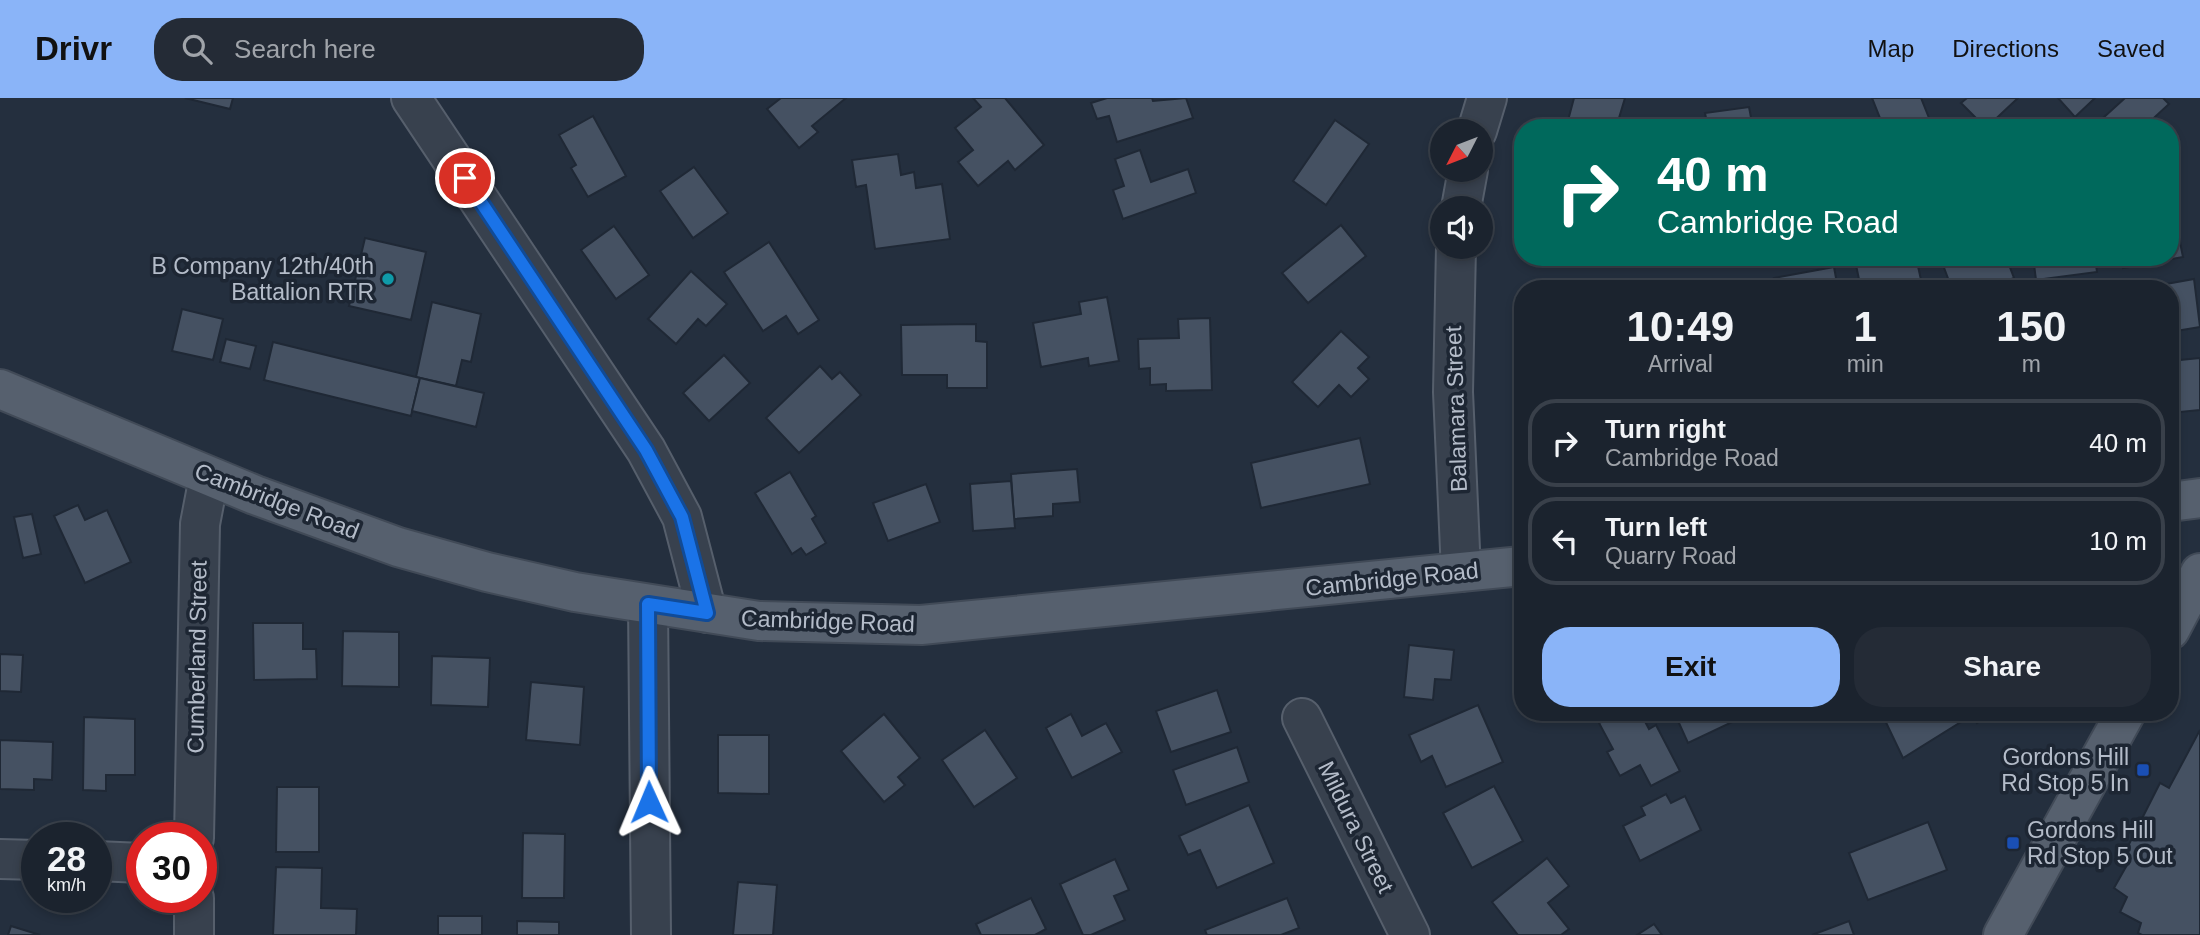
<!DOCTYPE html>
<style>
:root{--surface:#1b232e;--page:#242b36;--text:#f1f3f6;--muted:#a0a4aa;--line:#39404a;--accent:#8ab4f8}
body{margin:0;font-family:Helvetica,sans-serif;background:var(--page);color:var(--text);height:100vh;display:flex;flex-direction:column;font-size:26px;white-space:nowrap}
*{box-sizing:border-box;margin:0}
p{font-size:23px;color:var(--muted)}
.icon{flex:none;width:38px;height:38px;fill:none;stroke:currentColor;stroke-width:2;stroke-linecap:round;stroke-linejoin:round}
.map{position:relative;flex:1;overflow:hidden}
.side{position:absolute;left:1514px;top:182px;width:665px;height:441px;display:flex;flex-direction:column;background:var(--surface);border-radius:28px;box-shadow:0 4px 10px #0003,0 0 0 2px var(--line)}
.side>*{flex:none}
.banner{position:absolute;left:1514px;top:21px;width:665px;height:147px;border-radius:28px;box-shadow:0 4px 10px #0003,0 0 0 2px var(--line);background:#00695c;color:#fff;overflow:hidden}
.needle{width:46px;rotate:228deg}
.buttons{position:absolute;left:1430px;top:21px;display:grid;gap:14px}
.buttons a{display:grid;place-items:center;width:63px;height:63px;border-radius:50%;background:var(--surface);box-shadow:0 4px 10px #0003,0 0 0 2px var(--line);font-size:35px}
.speed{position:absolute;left:21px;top:724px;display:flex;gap:14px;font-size:35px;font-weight:700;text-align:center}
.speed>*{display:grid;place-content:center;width:91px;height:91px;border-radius:50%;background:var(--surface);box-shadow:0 4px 10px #0003,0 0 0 2px var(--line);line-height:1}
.speed small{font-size:18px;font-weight:400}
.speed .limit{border:10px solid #d22;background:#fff;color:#111}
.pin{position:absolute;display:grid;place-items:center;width:60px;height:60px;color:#fff;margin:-30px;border:4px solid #fff;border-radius:50%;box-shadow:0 2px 7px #0007}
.me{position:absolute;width:77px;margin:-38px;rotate:359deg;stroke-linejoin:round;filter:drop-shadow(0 0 5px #0008)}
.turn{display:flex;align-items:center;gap:24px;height:147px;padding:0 28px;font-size:32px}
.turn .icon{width:91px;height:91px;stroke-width:2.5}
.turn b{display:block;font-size:49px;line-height:60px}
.eta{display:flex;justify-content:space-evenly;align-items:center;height:119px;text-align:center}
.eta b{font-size:42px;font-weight:600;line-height:49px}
.primary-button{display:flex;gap:14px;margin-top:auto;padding:14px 28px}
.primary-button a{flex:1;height:80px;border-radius:28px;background:var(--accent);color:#111;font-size:28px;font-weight:600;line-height:80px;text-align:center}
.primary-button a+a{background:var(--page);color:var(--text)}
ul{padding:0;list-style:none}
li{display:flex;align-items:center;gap:21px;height:88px;margin:0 14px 10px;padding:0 14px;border:4px solid var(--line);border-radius:28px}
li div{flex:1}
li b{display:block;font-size:26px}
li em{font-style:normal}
header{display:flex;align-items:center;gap:42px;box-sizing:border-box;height:98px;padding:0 35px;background:var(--accent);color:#111}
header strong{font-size:33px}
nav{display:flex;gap:38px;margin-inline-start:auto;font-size:24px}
.search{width:490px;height:63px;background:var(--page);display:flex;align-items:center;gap:18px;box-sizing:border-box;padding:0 24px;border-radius:28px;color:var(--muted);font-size:26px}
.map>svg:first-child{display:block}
.building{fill:#455162;stroke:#1f2835;stroke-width:2}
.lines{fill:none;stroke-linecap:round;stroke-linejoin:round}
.minor-casing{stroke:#565f6c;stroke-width:42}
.major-casing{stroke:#414a57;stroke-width:42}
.minor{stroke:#38414e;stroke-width:38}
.major{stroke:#56606e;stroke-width:38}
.route-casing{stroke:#114b97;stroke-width:18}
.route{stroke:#1a73e8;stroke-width:12}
.culture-dot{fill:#0f9aa8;stroke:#1d2633;stroke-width:2.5}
.transit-dot{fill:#1a4fb4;stroke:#1d2633;stroke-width:2.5}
.labels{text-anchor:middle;stroke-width:7;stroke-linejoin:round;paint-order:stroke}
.poi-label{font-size:23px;fill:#b4bcc9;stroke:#1d2633;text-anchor:end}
.street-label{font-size:23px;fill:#b4bcc9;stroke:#1d2633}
</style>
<header>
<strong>Drivr</strong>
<div class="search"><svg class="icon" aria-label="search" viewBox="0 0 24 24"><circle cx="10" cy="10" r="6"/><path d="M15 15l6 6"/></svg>Search here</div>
<nav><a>Map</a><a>Directions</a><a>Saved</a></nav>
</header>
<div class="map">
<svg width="2200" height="837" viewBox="0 0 2200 837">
<rect width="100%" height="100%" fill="#242f3e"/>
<g class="building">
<path d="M 185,0 L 233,0 L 230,11 Z"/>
<path d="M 781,0 L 846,0 L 812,28 L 818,34 L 799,50 L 767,11 Z"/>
<path d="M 973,0 L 1005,0 L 1044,47 L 1015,72 L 1008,63 L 978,88 L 958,64 L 973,52 L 955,30 L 981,9 Z"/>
<path d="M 1107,0 L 1152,0 L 1153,3 L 1186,0 L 1193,20 L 1117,44 L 1109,18 L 1097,21 L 1091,5 Z"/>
<path d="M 1574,0 L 1625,0 L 1616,30 L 1566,30 Z"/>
<path d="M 1872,0 L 1921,0 L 1933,30 L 1884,30 Z"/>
<path d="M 1967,0 L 2018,0 L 1986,30 L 1961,5 Z"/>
<path d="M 2058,0 L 2095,0 L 2075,19 Z"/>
<path d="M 2125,0 L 2163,0 L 2169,6 L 2143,30 L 2092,30 Z"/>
<path d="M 1749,9 L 1753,30 L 1708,30 L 1705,15 Z"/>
<path d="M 593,18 L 626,78 L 588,99 L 571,70 L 576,67 L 559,37 Z"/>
<path d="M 1335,22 L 1369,46 L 1326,107 L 1293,83 Z"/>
<path d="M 1140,52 L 1151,84 L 1188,71 L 1196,95 L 1123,121 L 1113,92 L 1124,88 L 1115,61 Z"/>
<path d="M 898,56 L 901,77 L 914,74 L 916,90 L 942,86 L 950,141 L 875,151 L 866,87 L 856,89 L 852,62 Z"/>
<path d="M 694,69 L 728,115 L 693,140 L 660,93 Z"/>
<path d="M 2174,114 L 2183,159 L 2123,170 L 2121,159 L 2170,159 L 2170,115 Z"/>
<path d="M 1341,127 L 1366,158 L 1308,205 L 1282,175 Z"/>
<path d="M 614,128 L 649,177 L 616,201 L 581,152 Z"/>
<path d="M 365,140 L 426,154 L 411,222 L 349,208 Z"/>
<path d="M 769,144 L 819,222 L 798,236 L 786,218 L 763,233 L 724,174 Z"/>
<path d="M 1693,159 L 1736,159 L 1694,166 Z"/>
<path d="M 1890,159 L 1916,159 L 1923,191 L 1861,191 L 1856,167 Z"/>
<path d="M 1940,159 L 2006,159 L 2014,180 L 1986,191 L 1952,191 Z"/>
<path d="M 2033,159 L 2095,159 L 2097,174 L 2036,182 Z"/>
<path d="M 1834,169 L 1838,191 L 1776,191 L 1774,180 Z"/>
<path d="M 691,173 L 727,206 L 706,228 L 698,221 L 676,246 L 648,221 Z"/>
<path d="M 2194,181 L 2200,229 L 2170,234 L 2170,191 L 2138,191 Z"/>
<path d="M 1542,184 L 1598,188 L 1597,191 L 1541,191 Z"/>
<path d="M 1750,186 L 1750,191 L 1691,191 L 1691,190 Z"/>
<path d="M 1107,199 L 1119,263 L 1089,268 L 1088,260 L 1041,269 L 1033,225 L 1081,216 L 1079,204 Z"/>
<path d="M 432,204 L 481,216 L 471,264 L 462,262 L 456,288 L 416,279 Z"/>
<path d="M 182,211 L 223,221 L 213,262 L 172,253 Z"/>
<path d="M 1210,220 L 1212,292 L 1166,293 L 1166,286 L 1150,287 L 1150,270 L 1139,271 L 1138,241 L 1179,240 L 1178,221 Z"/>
<path d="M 976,226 L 976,243 L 987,244 L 987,290 L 947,290 L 947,277 L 902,277 L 901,227 Z"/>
<path d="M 1341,233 L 1369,259 L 1358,270 L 1369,281 L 1351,299 L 1339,287 L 1318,309 L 1292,284 Z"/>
<path d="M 226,241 L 256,248 L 250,271 L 220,264 Z"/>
<path d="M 273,244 L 420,280 L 411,318 L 264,282 Z"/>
<path d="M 724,257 L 750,285 L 709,323 L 683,295 Z"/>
<path d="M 2200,260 L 2200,312 L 2170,315 L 2170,263 Z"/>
<path d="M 820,268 L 832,281 L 840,274 L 861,297 L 799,355 L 766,320 Z"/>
<path d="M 420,280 L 484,295 L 476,329 L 412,313 Z"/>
<path d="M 1360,340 L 1370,386 L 1261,410 L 1251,365 Z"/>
<path d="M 1077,371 L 1080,404 L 1053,406 L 1053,418 L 1014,421 L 1011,376 Z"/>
<path d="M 790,374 L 816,418 L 812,421 L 826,445 L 806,457 L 801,450 L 792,456 L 755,395 Z"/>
<path d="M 1011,383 L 1015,430 L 973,433 L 970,386 Z"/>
<path d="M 926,386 L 940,424 L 888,443 L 873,405 Z"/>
<path d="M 78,407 L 85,422 L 107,412 L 131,464 L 85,485 L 54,418 Z"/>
<path d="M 32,416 L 41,456 L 23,460 L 14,419 Z"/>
<path d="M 253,525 L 303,525 L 303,551 L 316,551 L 317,581 L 254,582 Z"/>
<path d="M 343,533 L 399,534 L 399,589 L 342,588 Z"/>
<path d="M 1409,547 L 1454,552 L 1451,582 L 1435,581 L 1433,602 L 1404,599 Z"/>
<path d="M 0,556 L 23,557 L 21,594 L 0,593 Z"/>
<path d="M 432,558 L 490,560 L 488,609 L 431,607 Z"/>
<path d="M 531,584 L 584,589 L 580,647 L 526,642 Z"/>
<path d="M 1217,592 L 1231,634 L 1171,654 L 1156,613 Z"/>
<path d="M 1478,607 L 1503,664 L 1446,689 L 1432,658 L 1421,664 L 1409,637 Z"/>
<path d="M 1621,614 L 1640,614 L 1649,631 L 1656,627 L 1680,673 L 1651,688 L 1640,667 L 1620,678 L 1607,654 L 1613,651 L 1599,625 Z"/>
<path d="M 1674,614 L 1744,614 L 1745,618 L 1688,645 Z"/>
<path d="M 1881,614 L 1971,614 L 1972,617 L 1903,660 Z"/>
<path d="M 1971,614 L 1994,614 L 1977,625 Z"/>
<path d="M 884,616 L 920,660 L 898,679 L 905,687 L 884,704 L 841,653 Z"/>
<path d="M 1071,616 L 1082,638 L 1106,625 L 1122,654 L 1072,680 L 1046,630 Z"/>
<path d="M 84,619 L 135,621 L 135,677 L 106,677 L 106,693 L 83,692 Z"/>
<path d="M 985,632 L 1017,680 L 974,709 L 942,662 Z"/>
<path d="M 2200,632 L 2200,837 L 2142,837 L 2138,835 L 2141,825 L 2120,814 L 2127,799 L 2114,790 L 2127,767 L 2120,764 L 2160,685 L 2169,690 Z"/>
<path d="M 718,637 L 769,637 L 769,696 L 718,695 Z"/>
<path d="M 0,642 L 53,644 L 52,682 L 34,681 L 34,692 L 0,691 Z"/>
<path d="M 1237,649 L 1249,684 L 1186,707 L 1173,672 Z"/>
<path d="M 1494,688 L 1523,743 L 1472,770 L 1443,715 Z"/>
<path d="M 277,689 L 319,689 L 319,754 L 276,754 Z"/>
<path d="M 1666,696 L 1671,705 L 1685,698 L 1701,732 L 1640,763 L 1623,728 L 1645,717 L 1641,709 Z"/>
<path d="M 1249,707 L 1274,765 L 1217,790 L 1200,752 L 1188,757 L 1179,738 Z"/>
<path d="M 1928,724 L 1947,772 L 1868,802 L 1849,755 Z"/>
<path d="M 523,735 L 565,736 L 564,800 L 522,800 Z"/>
<path d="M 1547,760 L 1569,788 L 1548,805 L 1569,831 L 1561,837 L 1518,837 L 1492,804 Z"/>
<path d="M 1115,761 L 1129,792 L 1114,798 L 1125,822 L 1091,837 L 1083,837 L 1060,786 Z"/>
<path d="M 276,769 L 322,770 L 321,810 L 357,811 L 356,837 L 273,837 Z"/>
<path d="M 738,784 L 777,787 L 773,837 L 733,837 Z"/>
<path d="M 1031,800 L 1046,831 L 1035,837 L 981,837 L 976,826 Z"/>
<path d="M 1287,800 L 1299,830 L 1281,837 L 1207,837 L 1205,832 Z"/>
<rect x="438" y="818" width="44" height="19"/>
<path d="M 517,823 L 559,824 L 559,837 L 517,837 Z"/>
<path d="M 1849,823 L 1854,837 L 1812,837 Z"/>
<path d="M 1654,826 L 1662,837 L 1637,837 Z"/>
<path d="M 11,828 L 40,837 L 8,837 Z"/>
</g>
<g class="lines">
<defs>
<g id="minor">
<path d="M 411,0 L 646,352 L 682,419 L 707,515"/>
<path d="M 1477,33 L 1487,0"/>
<path d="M 1461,110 L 1468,72"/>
<path d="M 1456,149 L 1453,294 L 1461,474"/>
<path d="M 648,506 L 651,837"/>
<path d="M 1302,620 L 1410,837"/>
<path d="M 194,740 L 200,426 L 209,379"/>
<path d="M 0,761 L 37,762"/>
<path d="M 96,763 L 142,765"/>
<path d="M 194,800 L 194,837"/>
</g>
<g id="major">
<path d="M 0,291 L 255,397 L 398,449 L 487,474 L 575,494 L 759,523 L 921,527 L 1522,468"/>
<path d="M 2170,404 L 2200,400"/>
<path d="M 2170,532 L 2200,475"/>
<path d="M 2003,837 L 2126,614"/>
</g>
</defs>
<use href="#minor" class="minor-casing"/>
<use href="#major" class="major-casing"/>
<use href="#minor" class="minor"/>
<use href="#major" class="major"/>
</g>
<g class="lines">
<defs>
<path id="route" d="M 465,80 L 646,352 L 682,419 L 707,515 L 648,506 L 649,704"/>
</defs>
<use href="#route" class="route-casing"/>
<use href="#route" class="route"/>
</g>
<circle class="culture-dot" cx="388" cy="181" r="7"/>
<g class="transit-dot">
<rect x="2136" y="665" width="14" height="14" rx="3.5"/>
<rect x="2006" y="738" width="14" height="14" rx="3.5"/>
</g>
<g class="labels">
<g class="poi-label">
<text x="374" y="176">B Company 12th/40th<tspan x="374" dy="26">Battalion RTR</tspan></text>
<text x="2129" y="667">Gordons Hill<tspan x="2129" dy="26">Rd Stop 5 In</tspan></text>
<text x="2027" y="740" text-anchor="start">Gordons Hill<tspan x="2027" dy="26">Rd Stop 5 Out</tspan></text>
</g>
<g class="street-label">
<text transform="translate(1456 311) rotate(-92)" y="8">Balamara Street</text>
<text transform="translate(277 403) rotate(21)" y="8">Cambridge Road</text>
<text transform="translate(1392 481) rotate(-6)" y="8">Cambridge Road</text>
<text transform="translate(828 523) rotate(2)" y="8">Cambridge Road</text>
<text transform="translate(197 559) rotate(-89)" y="8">Cumberland Street</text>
<text transform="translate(1356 729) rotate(64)" y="8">Mildura Street</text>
</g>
</g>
</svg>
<div class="buttons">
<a><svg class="needle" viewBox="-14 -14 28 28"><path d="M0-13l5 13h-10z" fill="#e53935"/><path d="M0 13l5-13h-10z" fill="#a0a4aa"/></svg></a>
<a><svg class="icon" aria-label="sound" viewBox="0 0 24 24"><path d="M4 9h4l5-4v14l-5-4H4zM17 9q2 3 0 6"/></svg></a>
</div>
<div class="speed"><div>28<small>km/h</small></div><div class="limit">30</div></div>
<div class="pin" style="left:465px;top:80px;background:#d93025"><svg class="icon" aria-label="arrive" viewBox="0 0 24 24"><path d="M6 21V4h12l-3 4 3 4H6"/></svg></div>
<svg class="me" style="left:649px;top:704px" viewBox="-20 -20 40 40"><path d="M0-17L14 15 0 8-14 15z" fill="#1a73e8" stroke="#fff" stroke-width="4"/></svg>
<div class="banner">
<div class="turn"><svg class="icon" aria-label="right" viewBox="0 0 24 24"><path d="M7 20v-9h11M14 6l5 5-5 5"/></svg><div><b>40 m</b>Cambridge Road</div></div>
</div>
<section class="side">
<div class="eta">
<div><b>10:49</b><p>Arrival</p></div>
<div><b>1</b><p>min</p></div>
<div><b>150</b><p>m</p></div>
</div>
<ul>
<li><svg class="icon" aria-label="right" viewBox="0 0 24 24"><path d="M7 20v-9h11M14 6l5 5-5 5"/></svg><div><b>Turn right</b><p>Cambridge Road</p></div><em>40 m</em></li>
<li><svg class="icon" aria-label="left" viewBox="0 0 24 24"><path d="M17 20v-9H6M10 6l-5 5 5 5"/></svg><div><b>Turn left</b><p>Quarry Road</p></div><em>10 m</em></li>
</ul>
<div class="primary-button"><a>Exit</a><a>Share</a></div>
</section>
</div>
